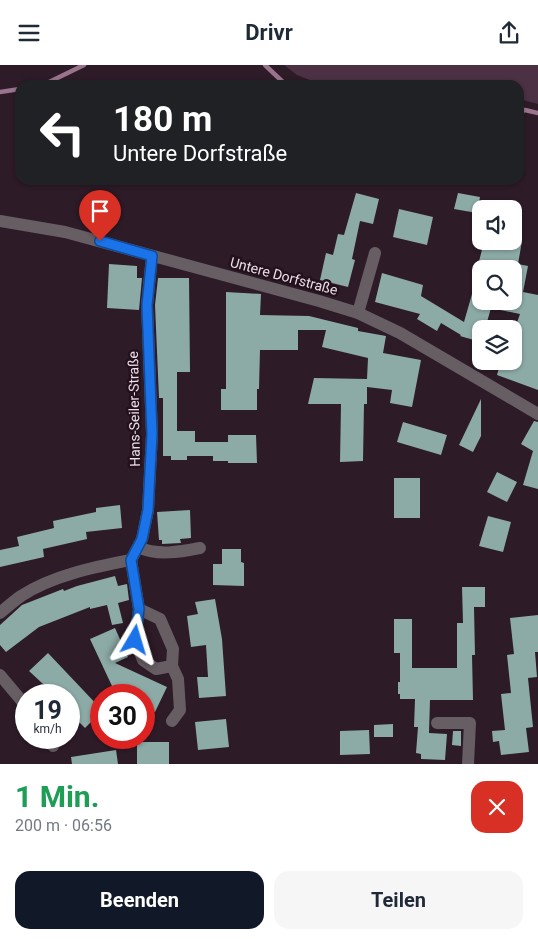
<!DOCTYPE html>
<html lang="de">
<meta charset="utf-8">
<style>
:root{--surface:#fff;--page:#f6f6f7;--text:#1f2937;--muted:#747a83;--accent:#111827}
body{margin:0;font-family:Roboto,sans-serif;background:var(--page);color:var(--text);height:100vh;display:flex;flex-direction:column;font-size:19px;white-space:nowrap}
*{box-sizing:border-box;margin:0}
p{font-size:16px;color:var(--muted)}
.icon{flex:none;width:28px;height:28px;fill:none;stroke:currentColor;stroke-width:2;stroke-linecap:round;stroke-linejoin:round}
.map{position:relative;height:699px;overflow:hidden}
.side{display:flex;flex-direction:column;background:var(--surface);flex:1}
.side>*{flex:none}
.guide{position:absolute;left:15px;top:15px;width:509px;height:105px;border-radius:15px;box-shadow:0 1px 4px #0004;background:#202124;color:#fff;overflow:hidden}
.buttons{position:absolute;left:472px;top:135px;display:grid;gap:10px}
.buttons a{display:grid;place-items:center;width:50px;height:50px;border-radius:10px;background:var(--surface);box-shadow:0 1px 4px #0004;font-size:25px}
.speed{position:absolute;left:15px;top:619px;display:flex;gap:10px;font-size:25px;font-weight:700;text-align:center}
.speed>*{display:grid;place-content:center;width:65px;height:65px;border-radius:50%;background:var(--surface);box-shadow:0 1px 4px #0004;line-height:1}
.speed small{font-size:12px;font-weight:400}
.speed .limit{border:8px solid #d22;background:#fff;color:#111}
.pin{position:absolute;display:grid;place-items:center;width:42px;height:42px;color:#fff;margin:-51px -21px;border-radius:50% 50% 50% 0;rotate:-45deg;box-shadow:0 0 5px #0007}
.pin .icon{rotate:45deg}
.me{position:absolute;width:55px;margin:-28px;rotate:7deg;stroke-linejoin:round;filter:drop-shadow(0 0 4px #0008)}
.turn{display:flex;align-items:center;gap:18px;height:105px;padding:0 15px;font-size:22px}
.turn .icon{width:65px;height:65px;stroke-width:2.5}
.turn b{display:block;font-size:35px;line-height:42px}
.round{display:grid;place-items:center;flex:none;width:52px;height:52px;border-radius:15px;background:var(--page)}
.head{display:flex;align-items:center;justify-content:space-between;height:85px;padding:0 15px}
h1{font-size:30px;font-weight:700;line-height:38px;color:#1e9e55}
.cta{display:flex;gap:10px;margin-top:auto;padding:10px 15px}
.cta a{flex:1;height:58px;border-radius:15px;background:var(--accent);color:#fff;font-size:20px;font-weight:700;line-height:58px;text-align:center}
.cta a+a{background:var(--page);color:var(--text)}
header{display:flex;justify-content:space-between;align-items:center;height:65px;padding:0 15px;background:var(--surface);font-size:22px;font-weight:700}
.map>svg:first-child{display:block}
.green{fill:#4c3043}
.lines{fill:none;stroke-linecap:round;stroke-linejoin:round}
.stream{stroke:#9a748d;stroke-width:4.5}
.building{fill:#8caaa6}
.minor{stroke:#675e64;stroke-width:12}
.route-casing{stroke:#114b97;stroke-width:12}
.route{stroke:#1a73e8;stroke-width:9}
.labels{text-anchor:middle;stroke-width:5;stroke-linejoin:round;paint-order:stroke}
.street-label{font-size:14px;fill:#ebdee6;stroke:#23121d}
</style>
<header><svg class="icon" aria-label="menu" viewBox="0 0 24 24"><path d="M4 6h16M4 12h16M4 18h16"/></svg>Drivr<svg class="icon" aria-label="share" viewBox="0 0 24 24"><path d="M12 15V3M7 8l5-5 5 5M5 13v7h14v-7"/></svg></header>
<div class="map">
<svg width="538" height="699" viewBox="0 0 538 699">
<rect width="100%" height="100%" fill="#2d1b27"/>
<path class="green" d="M 284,0 L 538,0 L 538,39 L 519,34 L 519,20 L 322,20 L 297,10 Z"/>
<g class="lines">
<g class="stream">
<path d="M 265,0 L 286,20"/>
<path d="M 43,20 L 84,0"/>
<path d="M 0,27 L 20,24"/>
<path d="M 519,47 L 525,45 L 538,48"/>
</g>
</g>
<g class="building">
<path d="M 356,128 L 379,134 L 373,159 L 360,156 L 352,194 L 355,195 L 348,222 L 320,215 L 326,188 L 333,190 L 338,169 L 344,170 Z"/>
<path d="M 458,128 L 480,132 L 477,148 L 454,144 Z"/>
<path d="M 399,144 L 433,152 L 427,180 L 393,172 Z"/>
<path d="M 499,176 L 522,176 L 518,199 L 528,201 L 523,227 L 538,230 L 538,325 L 497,310 L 501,296 L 514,296 L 514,266 L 520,249 L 491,243 L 485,264 L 481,264 L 481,277 L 460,271 L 461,270 L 441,258 L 437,266 L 417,254 L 420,249 L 375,237 L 382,208 L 423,220 L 421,231 L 464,257 L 478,208 L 481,209 L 481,236 L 514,236 L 514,204 L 477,204 L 484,177 L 499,180 Z"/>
<path d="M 109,199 L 137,201 L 137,213 L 142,213 L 139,245 L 107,243 Z"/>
<path d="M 158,213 L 189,213 L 190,307 L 177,307 L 177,366 L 195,366 L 195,377 L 228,377 L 228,370 L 256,370 L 257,398 L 228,398 L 228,396 L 213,396 L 213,391 L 187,391 L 187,395 L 171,395 L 171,391 L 163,391 L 163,333 L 159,333 L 155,240 Z"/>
<path d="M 226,227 L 261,229 L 260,250 L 309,251 L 358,263 L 358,266 L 386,271 L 383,288 L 421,295 L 412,342 L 390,338 L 392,325 L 367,322 L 367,339 L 364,339 L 363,396 L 340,397 L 341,339 L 308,339 L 314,313 L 367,314 L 368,293 L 322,282 L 326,265 L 298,265 L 298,285 L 260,285 L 259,324 L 257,324 L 257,345 L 221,345 L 221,324 L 226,324 Z"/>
<path d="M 481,334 L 481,371 L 473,387 L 459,380 Z"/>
<path d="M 534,356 L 538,357 L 538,424 L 523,420 L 533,386 L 521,379 Z"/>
<path d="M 403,357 L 447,370 L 441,390 L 397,377 Z"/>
<path d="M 497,407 L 517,417 L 507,437 L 487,427 Z"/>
<rect x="394" y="413" width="26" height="40"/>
<path d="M 120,440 L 122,463 L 86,467 L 87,474 L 43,484 L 44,492 L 0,502 L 0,485 L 19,481 L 17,472 L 54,463 L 53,456 L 96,447 L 96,443 Z"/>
<path d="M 190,445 L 191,473 L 180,474 L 181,478 L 162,479 L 162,475 L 159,475 L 157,447 Z"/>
<path d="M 488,451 L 511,457 L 503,487 L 479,481 Z"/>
<path d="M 222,484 L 241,484 L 241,497 L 244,498 L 244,521 L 213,520 L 213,499 L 222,499 Z"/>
<path d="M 115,511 L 118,521 L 127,519 L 129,535 L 118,538 L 123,558 L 112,560 L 107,540 L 90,544 L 90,542 L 39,562 L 6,587 L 0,580 L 0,560 L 22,540 L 63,524 L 64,526 L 77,521 Z"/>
<path d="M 462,522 L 485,522 L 485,542 L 474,542 L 475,590 L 472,590 L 473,635 L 430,635 L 429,668 L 447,669 L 445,695 L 421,694 L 421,689 L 416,688 L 418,662 L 414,662 L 415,634 L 400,634 L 400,629 L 398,629 L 398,617 L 400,617 L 400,588 L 394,588 L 394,554 L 412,554 L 412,603 L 457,603 L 457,558 L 463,558 Z"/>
<path d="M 215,534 L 222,574 L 226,631 L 199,633 L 197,612 L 208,612 L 206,580 L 191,582 L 187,551 L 198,549 L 195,537 Z"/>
<path d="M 538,550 L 538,587 L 535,587 L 537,612 L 528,613 L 533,662 L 526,663 L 529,687 L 501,690 L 499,676 L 493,677 L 492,666 L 505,665 L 501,629 L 511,628 L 507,590 L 514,589 L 510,553 Z"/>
<path d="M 115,563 L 128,592 L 115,598 L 167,622 L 155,647 L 144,642 L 144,630 L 123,630 L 112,621 L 90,574 Z"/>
<path d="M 48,588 L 101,644 L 101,647 L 85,663 L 69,647 L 69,630 L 55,630 L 29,606 Z"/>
<path d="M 226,654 L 229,682 L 198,685 L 195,657 Z"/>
<path d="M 393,659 L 393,672 L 374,672 L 374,660 Z"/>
<path d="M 369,665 L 370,689 L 340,690 L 340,666 Z"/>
<path d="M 453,666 L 461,666 L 461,681 L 452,680 Z"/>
<rect x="137" y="677" width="32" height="22"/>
<path d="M 116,685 L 118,699 L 72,699 L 71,692 Z"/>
</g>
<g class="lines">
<g class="minor">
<path d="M 0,156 L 65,167 L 319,236 L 358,248 L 400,268 L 538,349"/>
<path d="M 358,248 L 375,188"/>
<path d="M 138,482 C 157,491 180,487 200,483"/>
<path d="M 131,495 L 139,544 L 160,554 L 173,584 L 172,601 L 178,614 L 180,645 L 172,656"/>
<path d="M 139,544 L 135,575 L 143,595 L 156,604 L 172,601"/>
<path d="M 0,548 C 7,542 14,536 21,531 C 53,510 95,502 131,495 L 142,474 L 148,445 L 152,369 L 147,240 L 152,191"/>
<path d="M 0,610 L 26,641"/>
<path d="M 437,658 L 470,658 L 468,699"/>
<path d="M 51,672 L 53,681"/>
</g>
</g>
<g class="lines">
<defs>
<path id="route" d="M 100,176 L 152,191 L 147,240 L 152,369 L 148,445 L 142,474 L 131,495 L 139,544 L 135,575"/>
</defs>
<use href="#route" class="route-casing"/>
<use href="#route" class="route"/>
</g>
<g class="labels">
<g class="street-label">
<text transform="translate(284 211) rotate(15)" y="5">Untere Dorfstraße</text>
<text transform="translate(134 344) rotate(-91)" y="5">Hans-Seiler-Straße</text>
</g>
</g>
</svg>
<div class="buttons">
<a><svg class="icon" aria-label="sound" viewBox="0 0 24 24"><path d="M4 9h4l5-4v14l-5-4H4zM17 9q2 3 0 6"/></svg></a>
<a><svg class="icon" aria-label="search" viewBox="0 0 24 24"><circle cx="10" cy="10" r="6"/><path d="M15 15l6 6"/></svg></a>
<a><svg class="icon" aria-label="layers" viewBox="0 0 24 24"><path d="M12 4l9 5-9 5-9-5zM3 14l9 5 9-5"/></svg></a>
</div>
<div class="speed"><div>19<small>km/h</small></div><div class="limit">30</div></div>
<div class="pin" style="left:100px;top:176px;background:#d93025"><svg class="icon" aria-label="arrive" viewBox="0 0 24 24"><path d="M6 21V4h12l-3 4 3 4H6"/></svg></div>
<svg class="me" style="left:135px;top:575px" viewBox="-20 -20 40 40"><path d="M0-17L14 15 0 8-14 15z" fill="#1a73e8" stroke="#fff" stroke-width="4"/></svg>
<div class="guide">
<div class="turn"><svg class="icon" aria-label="left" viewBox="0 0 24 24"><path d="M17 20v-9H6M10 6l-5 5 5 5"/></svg><div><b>180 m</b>Untere Dorfstraße</div></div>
</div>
</div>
<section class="side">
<div class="head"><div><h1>1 Min.</h1><p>200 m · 06:56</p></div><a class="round" style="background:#d93025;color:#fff"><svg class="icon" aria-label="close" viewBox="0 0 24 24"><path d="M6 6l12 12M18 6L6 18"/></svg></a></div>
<div class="cta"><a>Beenden</a><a>Teilen</a></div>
</section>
